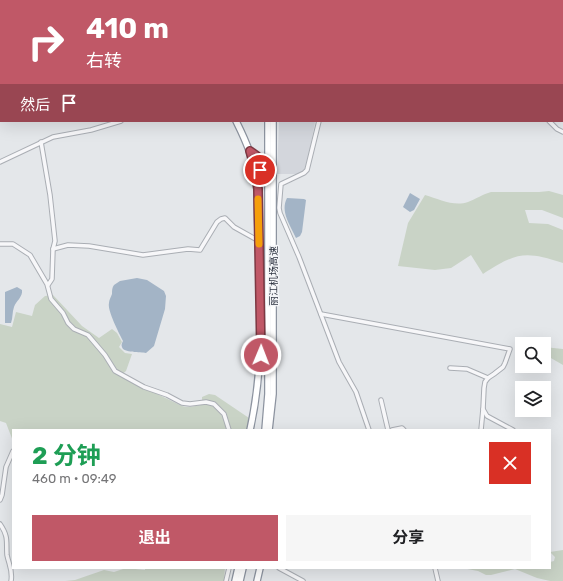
<!DOCTYPE html>
<html lang="zh">
<meta charset="utf-8">
<style>
:root{--surface:#fff;--page:#f6f6f6;--text:#202124;--muted:#757577;--accent:#c05867}
body{margin:0;font-family:Rubik,"Noto Sans SC",sans-serif;background:var(--page);color:var(--text);height:100vh;display:flex;flex-direction:column;font-size:15px;white-space:nowrap}
*{box-sizing:border-box;margin:0}
p{font-size:13px;color:var(--muted)}
.icon{flex:none;width:22px;height:22px;fill:none;stroke:currentColor;stroke-width:2;stroke-linecap:round;stroke-linejoin:round}
.map{position:relative;flex:1;overflow:hidden}
.sheet{position:absolute;left:12px;top:429px;width:539px;height:140px;display:flex;flex-direction:column;background:var(--surface);border-radius:0px;box-shadow:0 4px 16px #0002}
.sheet>*{flex:none}
.top-card{position:absolute;left:0px;top:0px;width:563px;height:122px;box-shadow:0 4px 16px #0002;background:#c05867;color:#fff;overflow:hidden}
.controls{position:absolute;left:515px;top:337px;display:grid;gap:8px}
.controls a{display:grid;place-items:center;width:36px;height:36px;border-radius:0px;background:var(--surface);box-shadow:0 4px 16px #0002;font-size:20px}
.pin{position:absolute;display:grid;place-items:center;width:34px;height:34px;color:#fff;margin:-17px;border:2px solid #fff;border-radius:50%;box-shadow:0 1px 4px #0007}
.me{position:absolute;width:44px;margin:-22px;rotate:1deg;stroke-linejoin:round;filter:drop-shadow(0 0 3px #0008)}
.turn{display:flex;align-items:center;gap:14px;height:84px;padding:0 20px;font-size:18px}
.turn .icon{width:52px;height:52px;stroke-width:2.5}
.turn b{display:block;font-size:28px;line-height:34px}
.then{display:flex;align-items:center;height:38px;padding:0 20px;background:#0003;gap:8px;font-size:15px}
.round{display:grid;place-items:center;flex:none;width:42px;height:42px;border-radius:0px;background:var(--page)}
.summary{display:flex;align-items:center;justify-content:space-between;height:68px;padding:0 20px}
h1{font-size:24px;font-weight:700;line-height:30px;color:#1e9e55}
.cta{display:flex;gap:8px;margin-top:auto;padding:8px 20px}
.cta a{flex:1;height:46px;border-radius:0px;background:var(--accent);color:#fff;font-size:16px;font-weight:700;line-height:46px;text-align:center}
.cta a+a{background:var(--page);color:var(--text)}
.map>svg:first-child{display:block}
.built{fill:#d3d6dc}
.green{fill:#c9d3c6}
.water{fill:#a3b4c6}
.lines{fill:none;stroke-linecap:round;stroke-linejoin:round}
.minor-casing{stroke:#aaaeb4;stroke-width:5.5}
.highway-casing{stroke:#8d94a0;stroke-width:8}
.minor{stroke:#f7f7f9;stroke-width:3.5}
.highway{stroke:#fff;stroke-width:5.5}
.route-casing{stroke:#7d3943;stroke-width:10}
.route{stroke:#c05867;stroke-width:7}
.slow{stroke:#f59e0b;stroke-width:7}
.labels{text-anchor:middle;stroke-width:3;stroke-linejoin:round;paint-order:stroke}
.street-label{font-size:10px;fill:#2e3441;stroke:#f4f5f8}
</style>
<div class="map">
<svg width="563" height="581" viewBox="0 0 563 581">
<rect width="100%" height="100%" fill="#e4e7ea"/>
<path class="built" d="M 279,122 L 315,122 L 306,170 L 301,174 L 277,174 Z"/>
<g class="green">
<path d="M 549,191 L 563,195 L 563,218 L 542,210 L 525,210 L 529,223 L 548,224 L 563,230 L 563,263 C 525,251 517,252 483,274 L 471,255 L 451,268 L 435,270 L 398,266 L 408,223 L 425,195 C 439,199 454,207 468,202 C 476,199 483,194 491,192 L 539,192 Z"/>
<path d="M 53,295 L 82,326 L 99,338 L 112,329 L 117,333 L 122,342 L 119,347 L 125,353 L 132,354 L 126,371 L 120,376 L 182,406 C 189,408 194,406 201,405 C 218,402 223,416 227,430 L 13,430 L 13,441 L 6,423 L 0,421 L 0,324 L 12,327 L 16,312 L 32,316 L 35,305 L 45,296 Z"/>
<path d="M 544,347 L 563,349 L 563,365 L 544,354 Z"/>
<path d="M 209,394 L 215,395 L 249,418 L 247,430 L 231,430 C 226,409 223,405 202,400 L 202,397 Z"/>
<path d="M 563,550 L 563,581 L 550,581 L 537,578 L 515,569 L 491,575 L 486,575 L 478,571 L 462,568 L 550,568 L 550,562 L 554,561 L 555,557 L 550,552 Z"/>
<path d="M 126,568 L 145,570 L 145,568 L 225,568 L 224,581 L 65,581 L 75,580 L 104,570 L 114,572 Z"/>
</g>
<g class="water">
<path d="M 410,193 L 420,199 L 414,210 L 410,212 L 403,207 Z"/>
<path d="M 287,198 L 304,199 L 306,200 L 302,232 L 300,236 L 296,238 C 290,225 280,211 287,198 Z"/>
<path d="M 137,278 L 147,280 L 164,291 L 166,296 L 165,309 L 154,346 L 146,353 C 141,352 123,353 122,347 C 121,345 122,343 123,341 C 119,333 107,310 109,303 C 109,300 111,297 112,294 C 112,290 112,288 114,285 L 120,281 Z"/>
<path d="M 17,287 L 22,290 C 23,297 16,301 14,307 C 12,312 13,318 11,323 L 5,323 L 5,292 Z"/>
</g>
<g class="lines">
<defs>
<g id="minor">
<path d="M 202,0 L 203,1"/>
<path d="M 99,1 L 104,0"/>
<path d="M 396,1 L 396,0"/>
<path d="M 558,1 L 559,0"/>
<path d="M 0,8 L 1,8"/>
<path d="M 562,11 L 563,11"/>
<path d="M 319,121 L 307,170 L 304,173 L 281,184 L 279,208 L 280,213 L 299,257 L 339,362 L 356,392 L 369,430"/>
<path d="M 549,121 L 557,129 L 563,132"/>
<path d="M 41,142 L 50,195 L 55,241 L 53,249 L 52,279 L 48,285"/>
<path d="M 250,151 C 267,164 254,175 263,184"/>
<path d="M 0,162 L 53,137 L 91,130 L 121,121"/>
<path d="M 0,244 L 13,244 L 30,255 L 47,284 L 51,299 L 63,313 L 68,323 L 74,329 L 88,335 L 105,355 L 115,371 L 144,387 L 167,395 L 182,403 L 190,404 L 206,402 L 214,404 L 224,414 L 229,430"/>
<path d="M 53,249 L 68,245 L 89,246 L 143,255 L 188,249 L 200,250 L 217,222 L 221,219 L 225,218 L 234,227 L 259,241"/>
<path d="M 321,314 L 510,349 L 505,363 L 503,367 L 494,374 L 488,378 L 485,382 L 484,388 L 483,409 L 487,416 L 513,430"/>
<path d="M 450,368 L 467,369 L 488,378"/>
<path d="M 381,400 L 388,430"/>
<path d="M 392,430 L 402,428 L 404,430"/>
<path d="M 481,430 L 483,409"/>
<path d="M 0,500 L 2,495 L 6,467 L 13,451"/>
<path d="M 0,524 C 9,537 6,542 7,555 C 9,565 13,571 11,581"/>
<path d="M 279,568 L 303,581"/>
<path d="M 435,568 L 438,581"/>
<path d="M 226,581 L 229,568"/>
</g>
<g id="highway">
<path d="M 210,0 L 210,1"/>
<path d="M 236,0 L 237,1"/>
<path d="M 241,0 L 242,1"/>
<path d="M 236,121 C 247,143 256,164 257,189 C 258,270 268,350 250,430"/>
<path d="M 265,430 L 268,394 L 268,121"/>
<path d="M 269,430 L 273,394 L 273,121"/>
<path d="M 235,581 L 238,568"/>
<path d="M 240,581 L 243,568"/>
<path d="M 257,581 L 260,568"/>
</g>
</defs>
<use href="#minor" class="minor-casing"/>
<use href="#highway" class="highway-casing"/>
<use href="#minor" class="minor"/>
<use href="#highway" class="highway"/>
</g>
<g class="lines">
<defs>
<path id="route" d="M 260,170 L 257,156 L 250,151 L 255,169 L 258,189 L 261,355"/>
</defs>
<use href="#route" class="route-casing"/>
<use href="#route" class="route"/>
<path class="slow" d="M 258,199 L 259,244"/>
</g>
<g class="labels">
<g class="street-label">
<text transform="translate(273 276) rotate(-90)" y="4">丽江机场高速</text>
</g>
</g>
</svg>
<div class="controls">
<a><svg class="icon" aria-label="search" viewBox="0 0 24 24"><circle cx="10" cy="10" r="6"/><path d="M15 15l6 6"/></svg></a>
<a><svg class="icon" aria-label="layers" viewBox="0 0 24 24"><path d="M12 4l9 5-9 5-9-5zM3 14l9 5 9-5"/></svg></a>
</div>
<div class="pin" style="left:260px;top:170px;background:#d93025"><svg class="icon" aria-label="arrive" viewBox="0 0 24 24"><path d="M6 21V4h12l-3 4 3 4H6"/></svg></div>
<svg class="me" style="left:261px;top:355px" viewBox="-20 -20 40 40"><circle r="17" fill="#c05867" stroke="#fff" stroke-width="3"/><path d="M0-11L8 9 0 5-8 9z" fill="#fff"/></svg>
<div class="top-card">
<div class="turn"><svg class="icon" aria-label="right" viewBox="0 0 24 24"><path d="M7 20v-9h11M14 6l5 5-5 5"/></svg><div><b>410 m</b>右转</div></div>
<div class="then">然后<svg class="icon" aria-label="arrive" viewBox="0 0 24 24"><path d="M6 21V4h12l-3 4 3 4H6"/></svg></div>
</div>
<section class="sheet">
<div class="summary"><div><h1>2 分钟</h1><p>460 m · 09:49</p></div><a class="round" style="background:#d93025;color:#fff"><svg class="icon" aria-label="close" viewBox="0 0 24 24"><path d="M6 6l12 12M18 6L6 18"/></svg></a></div>
<div class="cta"><a>退出</a><a>分享</a></div>
</section>
</div>
